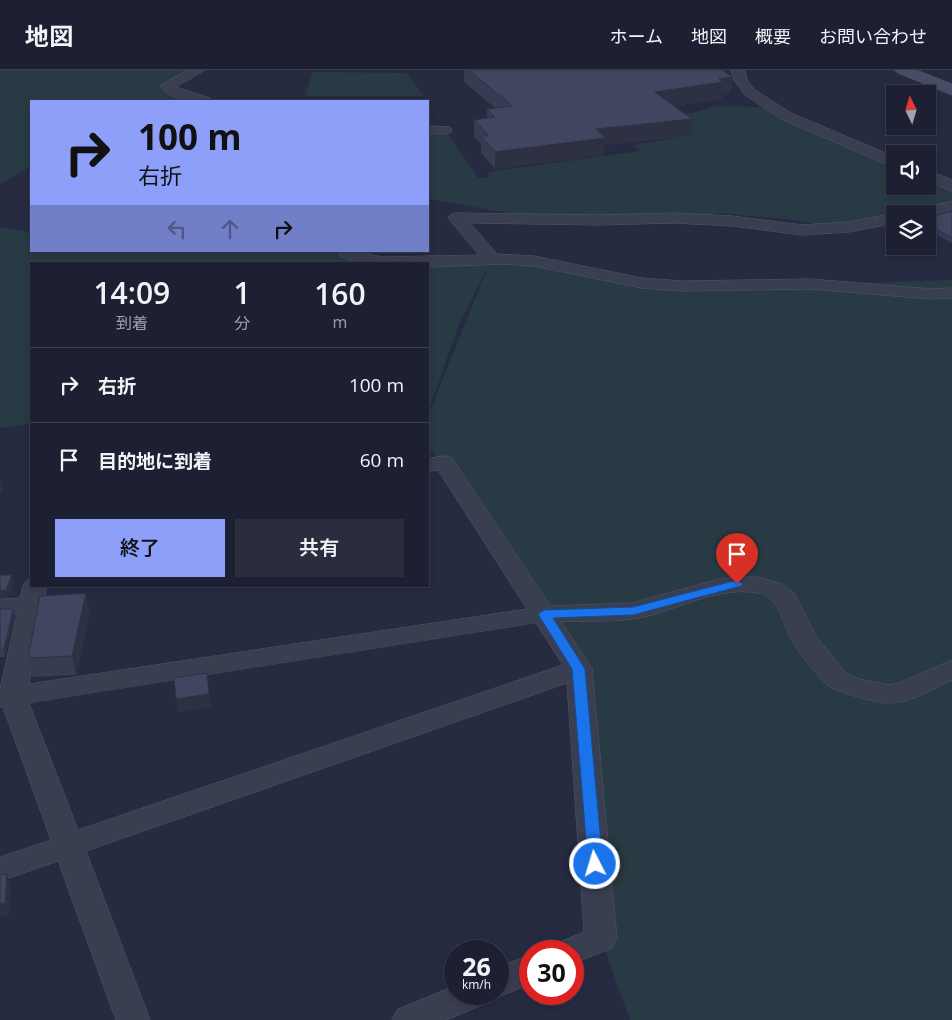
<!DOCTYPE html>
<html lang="ja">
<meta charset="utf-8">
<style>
:root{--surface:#1c2032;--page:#292d3e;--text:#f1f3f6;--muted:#a0a3ac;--line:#3a3e4d;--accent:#8e9ffa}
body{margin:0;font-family:"Open Sans","Noto Sans JP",sans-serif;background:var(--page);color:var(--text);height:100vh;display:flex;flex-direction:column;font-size:19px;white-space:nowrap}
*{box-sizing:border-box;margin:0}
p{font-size:16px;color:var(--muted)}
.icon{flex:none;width:28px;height:28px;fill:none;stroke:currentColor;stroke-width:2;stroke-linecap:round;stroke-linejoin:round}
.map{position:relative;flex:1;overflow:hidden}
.side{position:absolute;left:30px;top:192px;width:399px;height:325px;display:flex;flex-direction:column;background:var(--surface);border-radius:0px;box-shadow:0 2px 8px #0003,0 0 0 1px var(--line)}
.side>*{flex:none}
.banner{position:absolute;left:30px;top:30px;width:399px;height:152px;border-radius:0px;box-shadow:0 2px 8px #0003,0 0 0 1px var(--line);background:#8e9ffa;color:#111;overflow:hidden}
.needle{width:32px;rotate:355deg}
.fabs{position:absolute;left:886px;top:15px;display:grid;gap:10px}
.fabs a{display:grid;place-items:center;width:50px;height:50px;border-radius:0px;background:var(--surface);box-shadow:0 2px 8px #0003,0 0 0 1px var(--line);font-size:25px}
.speed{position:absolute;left:444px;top:870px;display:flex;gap:10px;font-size:25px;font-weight:700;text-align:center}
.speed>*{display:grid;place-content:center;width:65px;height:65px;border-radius:50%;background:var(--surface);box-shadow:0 2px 8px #0003,0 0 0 1px var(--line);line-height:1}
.speed small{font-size:12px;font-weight:400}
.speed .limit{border:8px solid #d22;background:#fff;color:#111}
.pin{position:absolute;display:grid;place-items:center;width:42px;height:42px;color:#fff;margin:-51px -21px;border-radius:50% 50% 50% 0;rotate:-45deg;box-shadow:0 0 5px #0007}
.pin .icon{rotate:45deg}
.me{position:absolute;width:55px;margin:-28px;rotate:355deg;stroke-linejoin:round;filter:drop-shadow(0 0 4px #0008)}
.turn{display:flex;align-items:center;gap:18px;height:105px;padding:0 25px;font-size:22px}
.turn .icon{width:65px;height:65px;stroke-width:2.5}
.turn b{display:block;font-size:35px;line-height:42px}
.lanes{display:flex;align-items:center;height:48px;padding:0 25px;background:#0003;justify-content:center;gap:25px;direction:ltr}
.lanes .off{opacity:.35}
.eta{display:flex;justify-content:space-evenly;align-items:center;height:85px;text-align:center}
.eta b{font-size:30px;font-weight:600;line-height:35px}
.action{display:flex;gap:10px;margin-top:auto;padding:10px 25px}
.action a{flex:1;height:58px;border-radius:0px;background:var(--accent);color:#111;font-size:20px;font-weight:600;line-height:58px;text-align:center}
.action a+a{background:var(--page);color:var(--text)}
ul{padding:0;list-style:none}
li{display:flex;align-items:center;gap:15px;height:75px;padding:0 25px;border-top:1px solid var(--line)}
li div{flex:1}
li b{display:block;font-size:19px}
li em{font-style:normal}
header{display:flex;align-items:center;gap:30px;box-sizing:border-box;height:70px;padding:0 25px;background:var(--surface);border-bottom:1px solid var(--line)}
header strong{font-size:24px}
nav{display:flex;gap:28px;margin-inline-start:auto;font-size:18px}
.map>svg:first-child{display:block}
.green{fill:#283a43}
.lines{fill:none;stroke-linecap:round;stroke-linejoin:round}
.street-casing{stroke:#525669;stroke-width:1}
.secondary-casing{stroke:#525669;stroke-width:1}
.street{fill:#3a3e51;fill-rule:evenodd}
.secondary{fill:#484c65;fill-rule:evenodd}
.wall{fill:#373c53}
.shaded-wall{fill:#2d3143}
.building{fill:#404660;stroke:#2d3143}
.route{fill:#1a73e8;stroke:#114b97}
</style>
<header>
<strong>地図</strong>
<nav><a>ホーム</a><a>地図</a><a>概要</a><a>お問い合わせ</a></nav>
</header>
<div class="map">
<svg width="952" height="950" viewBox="0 0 952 950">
<rect width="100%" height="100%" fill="#262b42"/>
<g class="green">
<path d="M 0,0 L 200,0 L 167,16 L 199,31 L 31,31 L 31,96 L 0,114 Z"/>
<path d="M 313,2 L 407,3 L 424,26 L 305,26 Z"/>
<path d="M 717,36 L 778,38 L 895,94 L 895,116 L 928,116 L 928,108 L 952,117 L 952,137 L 915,144 L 895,144 L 832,158 L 796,150 L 716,143 L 710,145 L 539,146 L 496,141 L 428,129 L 428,60 L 445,60 L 478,108 L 487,108 L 489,102 L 640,81 L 634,75 L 693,65 L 669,44 L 688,44 Z"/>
<path d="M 0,157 L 31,162 L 31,181 L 346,181 L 365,188 L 492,189 L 642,213 L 768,216 L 952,210 L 952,950 L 630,950 L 601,869 L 561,572 L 444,393 L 428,377 L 428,346 L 488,197 L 459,254 L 428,343 L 428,194 L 31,194 L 31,354 L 0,358 Z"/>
</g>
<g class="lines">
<defs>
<g id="street">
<path d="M 188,0 L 205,0 L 176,17 L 210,28 L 212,31 C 194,31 172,32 160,16 Z"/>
<path d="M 731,0 L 745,0 L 747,10 L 755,20 L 791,43 L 895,87 L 895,98 L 781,49 L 745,25 L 734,10 Z"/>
<path d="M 428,56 L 450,57 L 452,60 L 450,63 L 428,64 Z"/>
<path d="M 928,100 L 952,110 L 952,121 L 928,111 Z"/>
<path d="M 952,132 L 952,142 L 928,147 L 928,144 L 907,144 L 909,141 Z"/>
<path d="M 456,143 L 599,145 L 674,143 L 732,146 L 802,155 L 849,152 L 895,143 L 898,144 L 895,144 L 895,153 L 849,162 L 802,165 L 732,156 L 674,153 L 599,155 L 470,153 L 497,184 L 534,186 L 642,208 L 682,211 L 810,209 L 932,219 L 952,218 L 952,228 L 932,229 L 810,219 L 682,221 L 642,218 L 534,196 L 503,194 L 428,197 L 428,194 C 406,194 348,200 336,181 L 359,181 L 381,187 L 479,185 L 448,148 L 450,145 Z"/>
<path d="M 444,386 L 452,388 L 550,536 L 632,533 L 719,509 L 737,507 L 757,507 L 782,514 L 794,523 L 815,565 L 846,603 L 859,609 L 888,615 L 899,613 L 952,590 L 952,610 C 933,619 911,633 888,633 C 877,633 835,622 827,615 C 817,606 795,578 790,567 C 782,551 778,526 758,523 C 715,515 674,543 633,549 C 609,552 584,551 561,551 L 592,599 L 617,869 L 612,878 L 572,894 L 572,881 L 556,881 L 560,872 L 584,862 L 567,613 L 86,781 L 150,950 L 116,950 L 58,791 L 0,811 L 0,787 L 51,770 L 3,637 L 0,637 L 0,619 L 17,544 L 0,545 L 0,529 L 20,528 L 23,516 L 26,511 L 31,509 L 31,516 L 47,516 L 29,614 L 527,539 L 438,400 L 428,401 L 428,389 ZM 536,553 L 563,595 L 78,760 L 29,633 Z"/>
<path d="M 530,885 L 530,914 L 498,927 L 489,924 L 498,924 L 498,898 Z"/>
<path d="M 455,916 L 455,924 L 489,924 L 484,934 L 446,950 L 392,950 L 397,940 Z"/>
</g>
<path id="secondary" d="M 895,0 L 916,0 L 952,14 L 952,25 L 898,3 Z"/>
</defs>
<use href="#street" class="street-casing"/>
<use href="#secondary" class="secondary-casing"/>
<use href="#street" class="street"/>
<use href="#secondary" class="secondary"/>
</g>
<g class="wall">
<path d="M 464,0 L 725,0 L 725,2 L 731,23 L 722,25 L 722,29 L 674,36 L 690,66 L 604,75 L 604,85 L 495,99 L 481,83 L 481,74 L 474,67 L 474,50 L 487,48 L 487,39 L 495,38 L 464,12 Z"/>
<path d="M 952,141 L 952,173 L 928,160 L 928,148 Z"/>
<path d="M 0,539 L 15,546 L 5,587 L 0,587 Z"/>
<path d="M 90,542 L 76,605 L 32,607 L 28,588 Z"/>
</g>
<g class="shaded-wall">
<path d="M 733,7 L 731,23 L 722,25 L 722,29 L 654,39 L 655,22 Z"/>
<path d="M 692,49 L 690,66 L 604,75 L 604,85 L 495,99 L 495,82 L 596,59 Z"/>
<path d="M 1,408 L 4,418 L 0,426 L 0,411 Z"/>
<path d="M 12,505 L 14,512 L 8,527 L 0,529 L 0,521 Z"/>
<path d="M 86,523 L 90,542 L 76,605 L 72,586 Z"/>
<path d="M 13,539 L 15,546 L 5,587 L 4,579 Z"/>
<path d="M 207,603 L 211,637 L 178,642 L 176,629 Z"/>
<path d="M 7,804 L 11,818 L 9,846 L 0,848 L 0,834 Z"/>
</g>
<g class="building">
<path d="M 469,0 L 721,0 L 733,7 L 719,9 L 723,12 L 655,22 L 692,49 L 596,59 L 605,68 L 495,82 L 481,66 L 489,66 L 474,50 L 495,47 L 487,39 L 512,36 Z"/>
<path d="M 952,141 L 952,168 L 928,155 L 928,148 Z"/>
<path d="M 0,505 L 12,505 L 6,520 L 0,521 Z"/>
<path d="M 86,523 L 72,586 L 28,588 L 40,526 Z"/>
<path d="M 0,539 L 13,539 L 4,579 L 0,580 Z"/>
<path d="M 207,603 L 209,624 L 176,629 L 174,608 Z"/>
<path d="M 7,804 L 5,833 L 0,834 L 0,805 Z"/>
</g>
<path class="route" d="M 737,510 L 743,514 L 741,516 L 633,545 L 553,548 L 585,599 L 603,794 L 600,798 L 595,799 L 590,798 L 588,794 L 572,599 L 538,544 L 544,540 L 633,537 Z"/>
</svg>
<div class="fabs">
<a><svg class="needle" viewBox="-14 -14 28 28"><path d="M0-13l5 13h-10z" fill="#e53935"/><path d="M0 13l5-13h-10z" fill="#a0a3ac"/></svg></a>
<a><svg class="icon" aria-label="sound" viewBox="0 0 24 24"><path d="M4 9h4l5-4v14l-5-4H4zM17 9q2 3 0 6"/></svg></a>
<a><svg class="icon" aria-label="layers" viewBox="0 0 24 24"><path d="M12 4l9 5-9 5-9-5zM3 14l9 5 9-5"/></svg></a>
</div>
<div class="speed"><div>26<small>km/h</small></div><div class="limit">30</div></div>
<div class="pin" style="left:737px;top:514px;background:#d93025"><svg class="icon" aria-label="arrive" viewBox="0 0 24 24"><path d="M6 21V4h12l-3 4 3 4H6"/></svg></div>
<svg class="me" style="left:595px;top:794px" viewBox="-20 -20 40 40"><circle r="17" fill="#1a73e8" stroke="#fff" stroke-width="3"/><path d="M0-11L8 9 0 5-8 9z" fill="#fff"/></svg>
<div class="banner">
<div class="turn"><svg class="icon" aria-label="right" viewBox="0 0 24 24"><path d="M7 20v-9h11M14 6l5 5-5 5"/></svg><div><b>100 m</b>右折</div></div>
<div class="lanes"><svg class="icon off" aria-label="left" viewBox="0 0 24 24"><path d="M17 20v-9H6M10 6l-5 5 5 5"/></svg><svg class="icon off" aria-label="ahead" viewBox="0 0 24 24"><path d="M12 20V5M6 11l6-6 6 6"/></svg><svg class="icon" aria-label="right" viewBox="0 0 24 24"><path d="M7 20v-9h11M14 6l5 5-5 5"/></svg></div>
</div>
<section class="side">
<div class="eta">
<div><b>14:09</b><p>到着</p></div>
<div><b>1</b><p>分</p></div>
<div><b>160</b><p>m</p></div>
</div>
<ul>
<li><svg class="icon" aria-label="right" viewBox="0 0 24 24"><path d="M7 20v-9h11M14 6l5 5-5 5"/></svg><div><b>右折</b></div><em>100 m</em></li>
<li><svg class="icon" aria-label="arrive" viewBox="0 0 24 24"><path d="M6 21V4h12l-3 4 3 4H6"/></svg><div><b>目的地に到着</b></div><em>60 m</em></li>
</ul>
<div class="action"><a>終了</a><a>共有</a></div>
</section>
</div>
